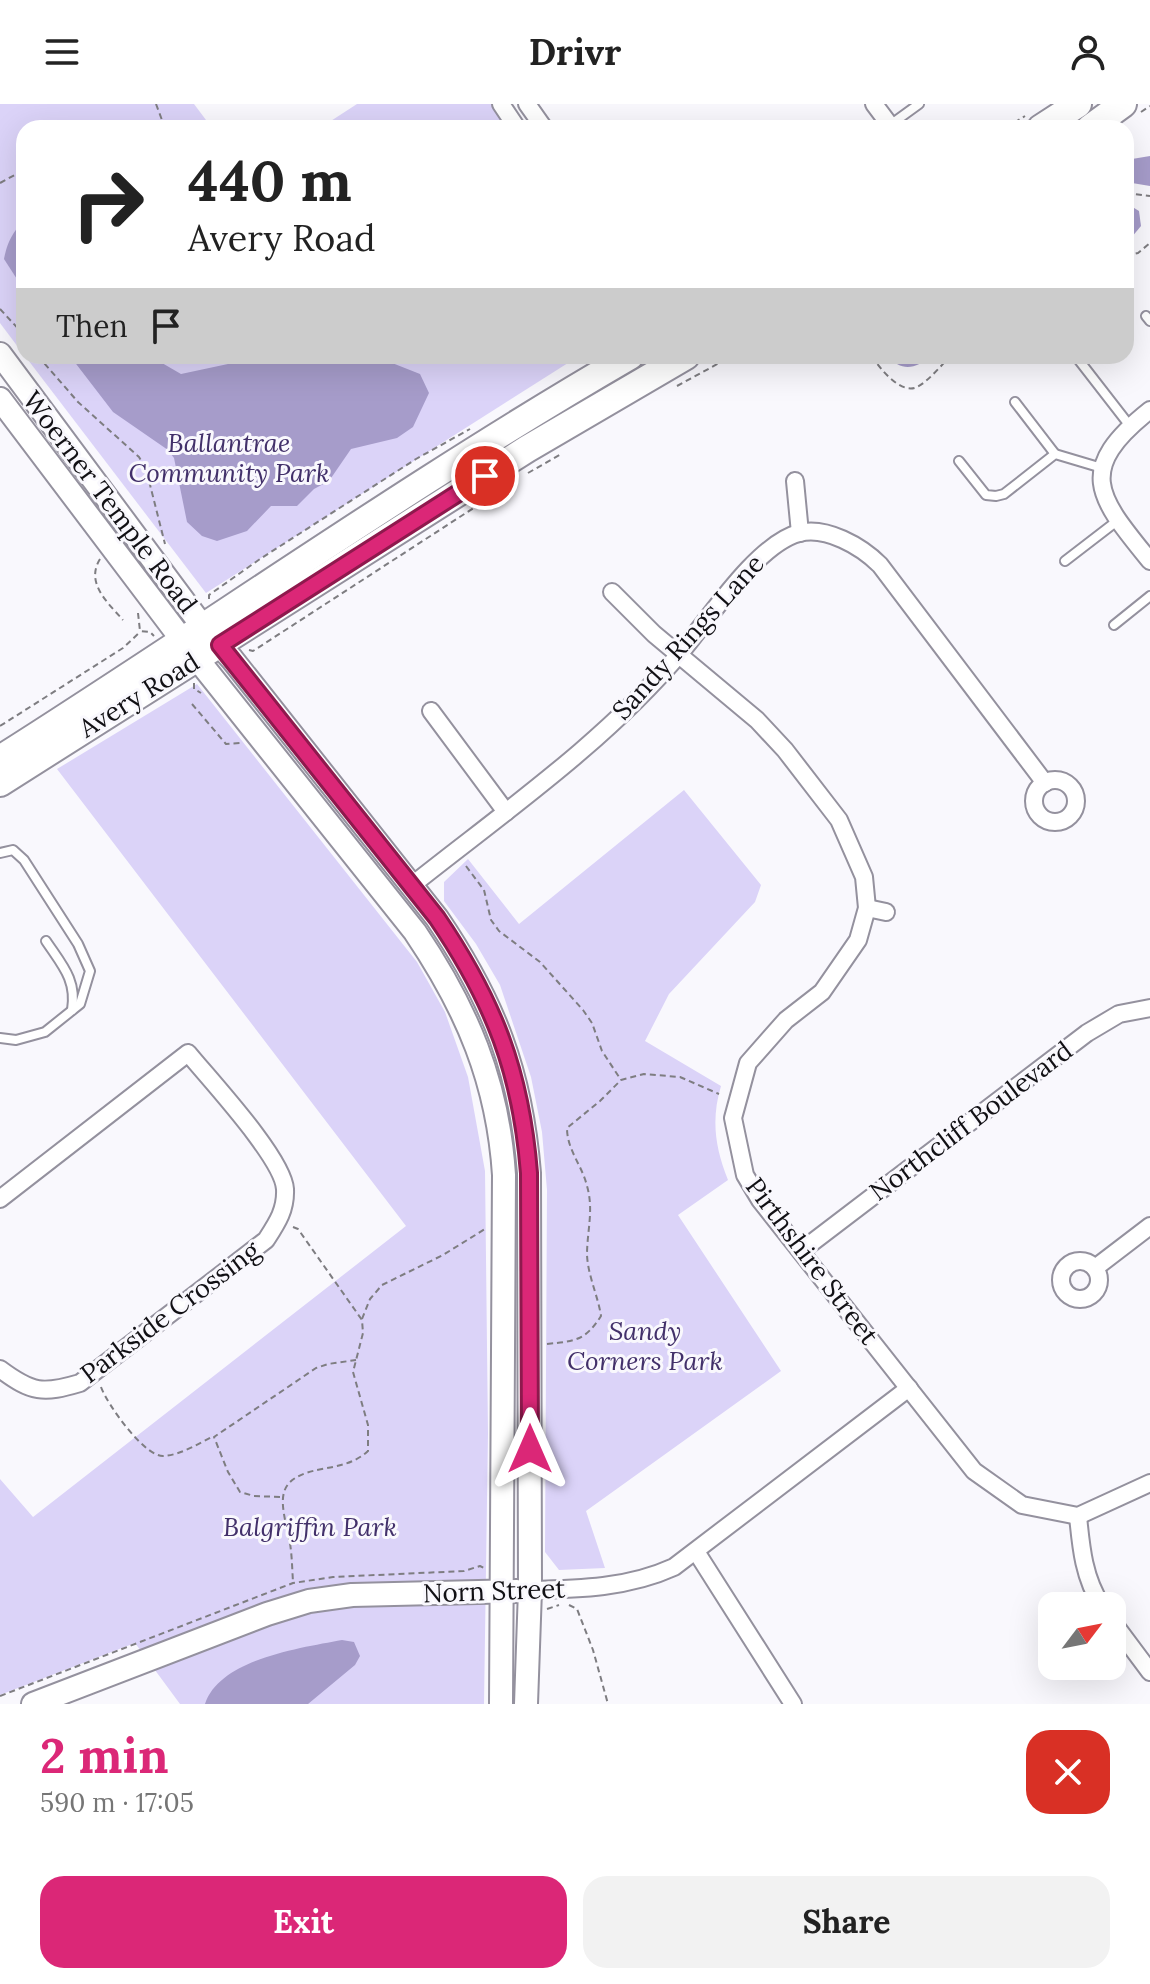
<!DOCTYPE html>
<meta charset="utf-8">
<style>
:root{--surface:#fff;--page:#f2f2f2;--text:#222;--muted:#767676;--accent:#db2777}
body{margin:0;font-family:Lora,serif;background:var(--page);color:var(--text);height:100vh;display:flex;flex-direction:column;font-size:30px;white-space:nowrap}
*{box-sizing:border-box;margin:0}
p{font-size:26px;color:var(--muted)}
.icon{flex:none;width:44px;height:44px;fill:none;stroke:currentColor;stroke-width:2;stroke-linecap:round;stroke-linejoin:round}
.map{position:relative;height:1600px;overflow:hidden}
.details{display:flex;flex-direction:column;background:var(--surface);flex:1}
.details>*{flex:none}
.guide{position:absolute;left:16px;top:16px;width:1118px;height:244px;border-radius:24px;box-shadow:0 8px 32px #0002;background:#fff;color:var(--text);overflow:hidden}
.needle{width:52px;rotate:58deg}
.controls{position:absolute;left:1038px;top:1488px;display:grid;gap:16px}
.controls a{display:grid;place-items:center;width:88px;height:88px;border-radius:16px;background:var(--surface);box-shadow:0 8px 32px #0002;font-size:40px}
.pin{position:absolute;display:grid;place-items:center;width:68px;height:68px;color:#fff;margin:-34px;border:4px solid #fff;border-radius:50%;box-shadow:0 2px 8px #0007}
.me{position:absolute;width:88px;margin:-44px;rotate:0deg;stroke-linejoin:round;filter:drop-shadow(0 0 6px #0008)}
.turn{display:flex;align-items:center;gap:28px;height:168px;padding:0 40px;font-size:36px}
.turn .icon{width:104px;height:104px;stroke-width:2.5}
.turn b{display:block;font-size:56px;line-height:68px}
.then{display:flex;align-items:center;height:76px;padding:0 40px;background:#0003;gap:16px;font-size:30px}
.round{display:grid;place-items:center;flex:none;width:84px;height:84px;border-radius:24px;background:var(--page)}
.headline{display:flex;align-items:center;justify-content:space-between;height:136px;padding:0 40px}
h1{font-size:48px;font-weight:700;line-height:60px;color:var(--accent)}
.cta{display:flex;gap:16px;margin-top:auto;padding:16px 40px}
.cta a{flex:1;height:92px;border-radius:24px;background:var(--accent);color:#fff;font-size:32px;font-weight:700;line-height:92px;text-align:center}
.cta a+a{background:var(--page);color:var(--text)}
header{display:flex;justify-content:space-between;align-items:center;height:104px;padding:0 40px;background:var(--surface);font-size:36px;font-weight:700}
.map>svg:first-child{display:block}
.green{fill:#dbd3f8}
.water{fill:#a69cca}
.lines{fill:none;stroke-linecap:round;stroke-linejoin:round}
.lane-casing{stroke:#94919e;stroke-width:12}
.street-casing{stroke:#94919e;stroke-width:20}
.secondary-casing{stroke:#94919e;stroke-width:26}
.primary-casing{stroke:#94919e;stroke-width:30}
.path{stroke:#7e7d81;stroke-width:2;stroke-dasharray:6 4;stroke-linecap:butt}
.lane{stroke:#fff;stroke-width:8}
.street{stroke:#fff;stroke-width:16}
.secondary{stroke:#fff;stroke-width:22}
.primary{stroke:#fff;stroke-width:26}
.route-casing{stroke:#8e194d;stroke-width:20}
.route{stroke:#db2777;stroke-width:14}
.labels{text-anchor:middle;stroke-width:6;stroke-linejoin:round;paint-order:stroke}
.park-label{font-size:26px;font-style:italic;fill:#42306a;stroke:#f9f8fd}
.street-label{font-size:26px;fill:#111014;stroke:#f9f8fd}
</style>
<header><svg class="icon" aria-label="menu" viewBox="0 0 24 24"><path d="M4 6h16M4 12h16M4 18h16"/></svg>Drivr<svg class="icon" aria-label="person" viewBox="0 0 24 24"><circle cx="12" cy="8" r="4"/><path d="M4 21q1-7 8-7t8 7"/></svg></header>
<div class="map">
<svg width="1150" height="1600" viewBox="0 0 1150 1600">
<rect width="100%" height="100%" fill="#f9f8fd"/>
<g class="green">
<path d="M 0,0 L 194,0 L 212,24 L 24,24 L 24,251 L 0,219 Z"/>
<path d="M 357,0 L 502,0 L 519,24 L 320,24 Z"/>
<path d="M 25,252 L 579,252 L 206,489 Z"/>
<path d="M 197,580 L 417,858 L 445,908 L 468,973 L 485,1067 L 488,1329 L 484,1600 L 180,1600 L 135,1539 L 0,1591 L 0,1375 L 33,1413 L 406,1122 L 57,665 Z"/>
<path d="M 684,686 L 761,781 L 755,798 L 669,890 L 645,937 L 721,982 C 711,1015 715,1044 728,1076 L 678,1111 L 781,1267 L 586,1407 L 605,1464 L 559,1466 L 545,1448 L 547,1086 L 542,1028 L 531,973 L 500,881 L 476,840 L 444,797 L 444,778 L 468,755 L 519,820 Z"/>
</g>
<g class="water">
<path d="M 1150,52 L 1150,82 L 1126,78 L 1126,56 Z"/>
<path d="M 1126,99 L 1139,107 L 1141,122 L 1126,140 Z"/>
<path d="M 24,116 L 24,186 L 4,155 C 7,139 12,129 24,116 Z"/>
<path d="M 70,252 L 159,252 L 162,259 L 181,270 L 242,257 L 276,258 L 320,252 L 343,252 L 377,253 L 420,270 L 429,289 L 413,323 L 397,334 L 351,345 L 329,377 L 314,385 L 297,402 L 271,402 L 247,427 L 217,437 L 202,432 L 187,418 L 174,354 L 168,346 L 113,308 Z"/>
<path d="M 887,252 L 932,252 C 915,265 902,268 887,252 Z"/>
<path d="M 342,1536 L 354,1538 L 360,1552 L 355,1561 L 308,1600 L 205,1600 C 220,1555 300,1544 342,1536 Z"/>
</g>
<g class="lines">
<defs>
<g id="lane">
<path d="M 890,21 L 919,0"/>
<path d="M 1146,212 L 1150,217"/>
<path d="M 1078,255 L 1130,322"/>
<path d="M 1015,298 L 1055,350"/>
<path d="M 959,357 L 986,391 L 996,392 L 1004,390 L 1055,350 L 1102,364"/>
<path d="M 1065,457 L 1117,417"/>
<path d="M 1114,521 L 1150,492"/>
<path d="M 0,749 L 13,746 L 24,756 L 78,840 L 90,867 L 80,900 L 45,928 L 16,936 L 0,934"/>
<path d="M 46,837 C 62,861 77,876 72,906"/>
</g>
<g id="street">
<path d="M 501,0 L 517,24"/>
<path d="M 527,0 L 544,24"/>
<path d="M 874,0 L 892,24"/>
<path d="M 1150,306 C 1074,366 1098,393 1150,457"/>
<path d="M 795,377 L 800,429"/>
<path d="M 612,488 L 654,530 L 757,616 L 785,646 L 839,716 L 864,773 L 867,804 L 858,836 L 822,888 L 786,916 L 748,959 L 733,1014 L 745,1071 L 760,1096 L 974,1367 L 1022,1401 L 1078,1412 L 1150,1379"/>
<path d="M 431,607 L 506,708"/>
<circle cx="1055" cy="697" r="21"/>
<path d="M 411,782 C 504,708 604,639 681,548 C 709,515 757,440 799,429 C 826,422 861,442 880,461 L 1045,679"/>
<path d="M 867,804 L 886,808"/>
<path d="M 0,1095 L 188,949 C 210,976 283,1054 285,1085 C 286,1106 277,1119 266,1136 L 80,1279 C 43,1290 32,1289 0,1265"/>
<path d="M 801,1147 L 1087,929 L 1119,910 L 1150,904"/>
<circle cx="1080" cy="1176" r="19"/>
<path d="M 1095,1164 L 1150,1122"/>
<path d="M 1078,1412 C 1081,1444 1084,1475 1102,1502"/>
<path d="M 697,1449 L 793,1600"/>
<path d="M 530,1486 C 580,1485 628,1484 674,1463 L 909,1284"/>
<path d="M 1112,1517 L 1150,1568"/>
</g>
<g id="secondary">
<path d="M 0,250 L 203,523 L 232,555 L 437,814 C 494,898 521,968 529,1069 L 530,1486 L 526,1600"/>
<path d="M 0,295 L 183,537 L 415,828 C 467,905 498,978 504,1071 L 501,1600"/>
<path d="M 33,1600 L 267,1510 L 309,1497 L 352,1491 L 517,1487"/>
</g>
<g id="primary">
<path d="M 1041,24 L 1078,0"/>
<path d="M 1090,24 L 1123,0"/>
<path d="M 0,655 C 210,522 414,377 630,252"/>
<path d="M 0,679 L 527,345 L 686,252"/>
</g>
</defs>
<use href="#lane" class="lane-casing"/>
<use href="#street" class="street-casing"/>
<use href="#secondary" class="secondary-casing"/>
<use href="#primary" class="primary-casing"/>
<g class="path">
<path d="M 156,0 L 165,24"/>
<path d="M 1141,8 L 1150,2"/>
<path d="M 1006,24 L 1025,12"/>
<path d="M 0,79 L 24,66"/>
<path d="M 1126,89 L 1150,92"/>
<path d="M 1126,152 L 1138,149 L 1150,139"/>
<path d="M 0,205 L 24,231"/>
<path d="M 38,252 L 78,298 L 139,353 L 146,365 L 165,440"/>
<path d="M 872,252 C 879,264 901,291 917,283 C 929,277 941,261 951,252"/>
<path d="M 677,282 L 732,252"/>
<path d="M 528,369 L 561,350"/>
<path d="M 100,455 C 85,479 108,499 123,516"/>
<path d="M 209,495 L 209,491 L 260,455 L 416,355 L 470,325"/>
<path d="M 138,509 L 140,527 L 150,528 L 154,532"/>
<path d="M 249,546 L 253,547 L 489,394"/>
<path d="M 194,579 L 194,585 L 201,589"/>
<path d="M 192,600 L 226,640 L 240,639"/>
<path d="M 0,622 L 123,544 L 140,528"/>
<path d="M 466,762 L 484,786 L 491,816 L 499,827 L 540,858 L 583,906 L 592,919 L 602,947 L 621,976"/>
<path d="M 293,1123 L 298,1125 L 362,1216 L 363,1229 L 353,1268 L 368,1321 L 368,1347 C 355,1359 339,1362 322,1365 C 274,1374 280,1394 289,1434 C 292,1448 292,1463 293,1478"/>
<path d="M 362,1215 L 370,1195 L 382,1181 L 443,1151 L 485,1125"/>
<path d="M 547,1240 C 575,1237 585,1237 601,1212 C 598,1192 588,1172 587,1151 C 587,1127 594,1106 587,1082 C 582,1061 567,1046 567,1024 L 600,997 L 621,976 L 644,970 L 680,973 L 719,990"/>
<path d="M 101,1283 C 107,1300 145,1354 164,1352 C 180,1351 198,1340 212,1333"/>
<path d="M 280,1393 L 254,1392 L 240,1388 L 228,1368 L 214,1333 L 316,1264 L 328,1260 L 356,1256"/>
<path d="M 569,1501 L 577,1505 L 593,1546 L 608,1600"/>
<path d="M 547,1505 L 559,1501"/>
<path d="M 0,1592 L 293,1479 L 333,1473 L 464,1467 L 480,1462 L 484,1464"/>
</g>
<use href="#lane" class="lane"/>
<use href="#street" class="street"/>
<use href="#secondary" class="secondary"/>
<use href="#primary" class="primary"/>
</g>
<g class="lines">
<defs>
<path id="route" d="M 485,372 L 220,541 L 437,814 C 494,898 521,968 529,1069 L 530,1345"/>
</defs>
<use href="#route" class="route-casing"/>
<use href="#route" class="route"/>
</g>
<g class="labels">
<g class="park-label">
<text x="229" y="348">Ballantrae<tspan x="229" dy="30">Community Park</tspan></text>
<text x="645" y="1236">Sandy<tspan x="645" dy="30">Corners Park</tspan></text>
<text x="310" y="1432">Balgriffin Park</text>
</g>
<g class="street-label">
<text transform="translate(110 398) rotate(53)" y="9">Woerner Temple Road</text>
<text transform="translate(688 533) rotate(-48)" y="9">Sandy Rings Lane</text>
<text transform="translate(139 591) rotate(-32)" y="9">Avery Road</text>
<text transform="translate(971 1017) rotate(-37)" y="9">Northcliff Boulevard</text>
<text transform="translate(812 1157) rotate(53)" y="9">Pirthshire Street</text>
<text transform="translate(170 1208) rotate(-37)" y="9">Parkside Crossing</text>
<text transform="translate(494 1487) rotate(-2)" y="9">Norn Street</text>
</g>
</g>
</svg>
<div class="controls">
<a><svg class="needle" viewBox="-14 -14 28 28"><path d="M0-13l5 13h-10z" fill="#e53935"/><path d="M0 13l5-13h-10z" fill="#767676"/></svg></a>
</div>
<div class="pin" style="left:485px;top:372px;background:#d93025"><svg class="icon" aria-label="arrive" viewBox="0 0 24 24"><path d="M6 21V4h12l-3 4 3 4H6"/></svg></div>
<svg class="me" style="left:530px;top:1345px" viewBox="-20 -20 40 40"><path d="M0-17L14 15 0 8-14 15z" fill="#db2777" stroke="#fff" stroke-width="4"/></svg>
<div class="guide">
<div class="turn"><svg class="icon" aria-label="right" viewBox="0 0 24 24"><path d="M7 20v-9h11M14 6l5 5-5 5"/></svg><div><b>440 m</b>Avery Road</div></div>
<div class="then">Then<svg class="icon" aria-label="arrive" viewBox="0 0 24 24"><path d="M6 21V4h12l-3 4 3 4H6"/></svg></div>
</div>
</div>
<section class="details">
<div class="headline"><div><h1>2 min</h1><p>590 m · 17:05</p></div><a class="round" style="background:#d93025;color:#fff"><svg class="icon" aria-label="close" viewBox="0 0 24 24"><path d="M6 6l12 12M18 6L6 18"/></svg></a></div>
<div class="cta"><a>Exit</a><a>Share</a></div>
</section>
